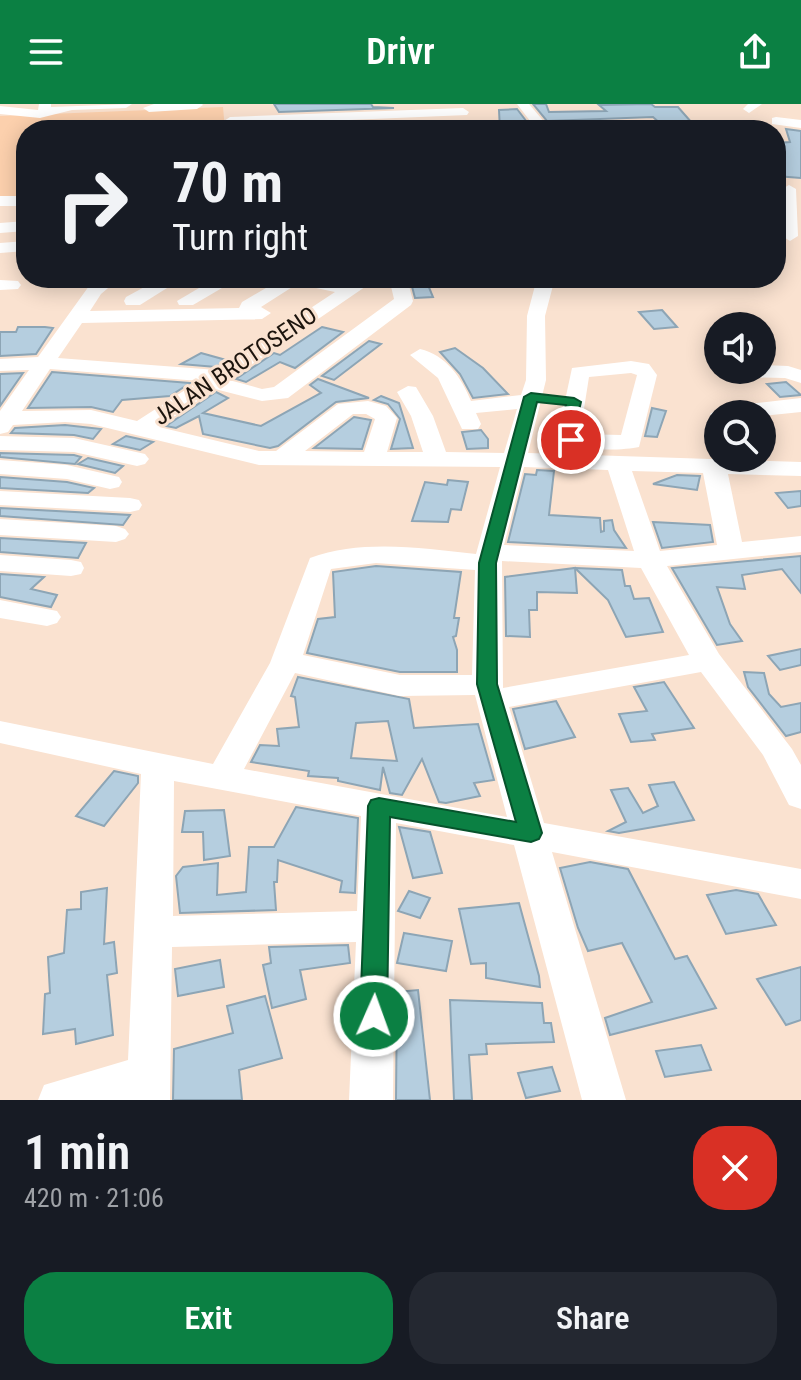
<!DOCTYPE html>
<meta charset="utf-8">
<style>
:root{--surface:#171b24;--page:#242831;--text:#f1f3f6;--muted:#9ea1a6;--accent:#0b8043}
body{margin:0;font-family:"Roboto Condensed",sans-serif;background:var(--page);color:var(--text);height:100vh;display:flex;flex-direction:column;font-size:30px;white-space:nowrap}
*{box-sizing:border-box;margin:0}
p{font-size:26px;color:var(--muted)}
.icon{flex:none;width:44px;height:44px;fill:none;stroke:currentColor;stroke-width:2;stroke-linecap:round;stroke-linejoin:round}
.map{position:relative;height:996px;overflow:hidden}
.details{display:flex;flex-direction:column;background:var(--surface);flex:1}
.details>*{flex:none}
.hud{position:absolute;left:16px;top:16px;width:770px;height:168px;border-radius:32px;box-shadow:0 4px 20px #0003;background:#171b24;color:var(--text);overflow:hidden}
.controls{position:absolute;left:704px;top:208px;display:grid;gap:16px}
.controls a{display:grid;place-items:center;width:72px;height:72px;border-radius:50%;background:var(--surface);box-shadow:0 4px 20px #0003;font-size:40px}
.pin{position:absolute;display:grid;place-items:center;width:68px;height:68px;color:#fff;margin:-34px;border:4px solid #fff;border-radius:50%;box-shadow:0 2px 8px #0007}
.me{position:absolute;width:88px;margin:-44px;rotate:2deg;stroke-linejoin:round;filter:drop-shadow(0 0 6px #0008)}
.turn{display:flex;align-items:center;gap:28px;height:168px;padding:0 24px;font-size:36px}
.turn .icon{width:104px;height:104px;stroke-width:2.5}
.turn b{display:block;font-size:56px;line-height:68px}
.round{display:grid;place-items:center;flex:none;width:84px;height:84px;border-radius:32px;background:var(--page)}
.headline{display:flex;align-items:center;justify-content:space-between;height:136px;padding:0 24px}
h1{font-size:48px;font-weight:600;line-height:60px}
.action{display:flex;gap:16px;margin-top:auto;padding:16px 24px}
.action a{flex:1;height:92px;border-radius:32px;background:var(--accent);color:#fff;font-size:32px;font-weight:600;line-height:92px;text-align:center}
.action a+a{background:var(--page);color:var(--text)}
header{display:flex;justify-content:space-between;align-items:center;height:104px;padding:0 24px;background:var(--accent);color:#fff;font-size:36px;font-weight:600}
.map>svg:first-child{display:block}
.green{fill:#fcd0ad}
.building{fill:#b5cedf;stroke:#8da5b5;stroke-width:2;fill-rule:evenodd}
.lines{fill:none;stroke-linecap:round;stroke-linejoin:round}
.minor{fill:#fff;fill-rule:evenodd}
.route{fill:#0b8043;stroke:#07532c;stroke-width:2}
.labels{text-anchor:middle;stroke-width:6;stroke-linejoin:round;paint-order:stroke}
.far-street-label{font-size:24px;fill:#1c140d;stroke:#fae2d0}
</style>
<header><svg class="icon" aria-label="menu" viewBox="0 0 24 24"><path d="M4 6h16M4 12h16M4 18h16"/></svg>Drivr<svg class="icon" aria-label="share" viewBox="0 0 24 24"><path d="M12 15V3M7 8l5-5 5 5M5 13v7h14v-7"/></svg></header>
<div class="map">
<svg width="801" height="996" viewBox="0 0 801 996">
<rect width="100%" height="100%" fill="#fae2d0"/>
<path class="green" d="M 223,3 L 225,26 L 26,26 L 26,95 L 0,96 L 0,12 Z"/>
<g class="building">
<path d="M 274,0 L 371,0 L 373,3 L 394,4 L 279,8 Z"/>
<path d="M 533,0 L 546,0 L 549,8 L 606,7 L 599,1 L 651,0 L 655,3 L 678,3 L 692,19 L 662,21 L 653,13 L 547,17 Z"/>
<path d="M 517,5 L 533,26 L 500,26 L 499,6 Z"/>
<path d="M 403,17 L 406,21 L 341,26 L 287,22 Z"/>
<path d="M 786,25 L 801,27 L 801,74 L 776,72 L 776,39 L 790,38 Z"/>
<path d="M 410,175 L 426,176 L 433,193 L 415,194 Z"/>
<path d="M 662,206 L 677,223 L 654,225 L 639,208 Z"/>
<path d="M 18,223 L 45,223 L 53,224 L 36,250 L 0,252 L 0,228 L 16,228 Z"/>
<path d="M 322,223 L 343,228 L 295,264 L 280,258 L 246,278 L 236,275 L 274,249 L 280,251 Z"/>
<path d="M 369,237 L 381,240 L 334,276 L 322,272 Z"/>
<path d="M 455,244 L 483,264 L 508,290 L 473,294 L 460,270 L 440,248 Z"/>
<path d="M 201,249 L 226,256 L 216,263 L 181,260 Z"/>
<path d="M 52,268 L 190,279 L 170,292 L 122,296 L 113,308 L 91,303 L 28,304 Z"/>
<path d="M 23,269 L 0,302 L 0,270 Z"/>
<path d="M 318,275 L 369,294 L 336,298 L 278,342 L 270,344 L 203,330 L 199,312 L 176,324 L 166,322 L 216,288 L 228,294 L 203,309 L 261,322 L 321,289 L 310,281 Z"/>
<path d="M 786,278 L 801,291 L 780,293 L 767,280 Z"/>
<path d="M 381,292 L 399,299 L 413,344 L 391,345 L 400,315 L 388,300 L 374,296 Z"/>
<path d="M 652,304 L 666,307 L 657,333 L 645,332 Z"/>
<path d="M 354,313 L 371,316 L 362,345 L 314,344 Z"/>
<path d="M 65,321 L 101,325 L 93,335 L 74,331 L 11,329 L 15,324 Z"/>
<path d="M 481,326 L 488,335 L 488,344 L 467,345 L 462,328 Z"/>
<path d="M 126,332 L 153,338 L 140,346 L 113,340 Z"/>
<path d="M 0,349 L 74,351 L 81,353 L 75,360 L 0,353 Z"/>
<path d="M 88,354 L 123,362 L 115,369 L 78,360 Z"/>
<path d="M 537,366 L 554,367 L 549,411 L 600,414 L 601,428 L 604,427 L 604,417 L 612,416 L 614,426 L 626,444 L 508,438 L 525,370 L 536,371 Z"/>
<path d="M 677,371 L 700,372 L 697,386 L 653,380 Z"/>
<path d="M 0,373 L 67,378 L 94,384 L 88,389 L 0,384 Z"/>
<path d="M 448,376 L 468,378 L 461,406 L 451,405 L 448,418 L 412,417 L 425,378 L 447,381 Z"/>
<path d="M 801,387 L 801,402 L 788,404 L 776,389 Z"/>
<path d="M 0,404 L 130,411 L 123,421 L 0,412 Z"/>
<path d="M 653,418 L 710,421 L 713,438 L 662,444 Z"/>
<path d="M 0,434 L 86,439 L 78,454 L 0,448 Z"/>
<path d="M 801,452 L 801,489 L 782,465 L 742,471 L 745,485 L 717,483 L 730,520 L 742,537 L 717,541 L 672,464 Z"/>
<path d="M 376,462 L 461,468 L 454,514 L 459,514 L 456,532 L 453,533 L 457,546 L 457,568 L 400,568 L 307,549 L 318,515 L 335,513 L 333,468 Z"/>
<path d="M 575,464 L 622,466 L 625,482 L 630,482 L 634,495 L 649,494 L 663,528 L 626,533 L 608,496 Z"/>
<path d="M 575,464 L 577,489 L 537,488 L 537,506 L 529,506 L 530,533 L 506,532 L 505,473 Z"/>
<path d="M 0,470 L 44,473 L 31,485 L 57,491 L 51,503 L 0,493 Z"/>
<path d="M 801,545 L 801,561 L 780,566 L 768,552 Z"/>
<path d="M 744,568 L 764,569 L 769,590 L 781,603 L 801,599 L 801,628 L 786,632 L 748,583 Z"/>
<path d="M 298,573 L 409,595 L 414,624 L 478,620 L 494,676 L 474,679 L 480,692 L 446,699 L 439,698 L 422,655 L 402,691 L 390,689 L 383,663 L 380,686 L 338,677 L 338,674 L 308,672 L 309,667 L 251,658 L 260,641 L 279,642 L 277,625 L 299,623 L 295,593 L 291,592 ZM 388,617 L 397,657 L 351,654 L 356,619 Z"/>
<path d="M 664,578 L 694,624 L 652,630 L 655,636 L 631,638 L 619,610 L 647,607 L 634,583 Z"/>
<path d="M 556,597 L 575,633 L 525,645 L 513,605 Z"/>
<path d="M 114,667 L 138,672 L 138,679 L 104,722 L 76,712 Z"/>
<path d="M 674,678 L 694,716 L 619,729 L 608,727 L 626,718 L 611,686 L 628,684 L 643,709 L 658,702 L 649,681 Z"/>
<path d="M 296,703 L 358,714 L 355,789 L 340,788 L 342,777 L 278,756 L 277,778 L 274,778 L 276,806 L 180,809 L 176,772 L 183,763 L 218,759 L 217,791 L 246,788 L 249,743 L 274,743 Z"/>
<path d="M 224,706 L 230,752 L 204,756 L 203,728 L 182,728 L 185,707 Z"/>
<path d="M 399,723 L 430,728 L 442,769 L 413,774 Z"/>
<path d="M 590,758 L 628,765 L 675,855 L 687,852 L 716,904 L 610,931 L 605,914 L 652,898 L 622,839 L 588,847 L 578,824 L 560,764 Z"/>
<path d="M 107,784 L 104,840 L 114,838 L 117,869 L 107,871 L 113,931 L 76,940 L 75,925 L 43,930 L 45,890 L 50,889 L 48,853 L 64,849 L 67,806 L 81,805 L 81,788 Z"/>
<path d="M 736,786 L 758,790 L 776,821 L 726,830 L 707,791 Z"/>
<path d="M 409,787 L 430,794 L 420,814 L 398,807 Z"/>
<path d="M 519,799 L 539,872 L 540,883 L 486,874 L 486,859 L 471,860 L 459,805 Z"/>
<path d="M 404,829 L 452,837 L 446,867 L 397,859 Z"/>
<path d="M 348,841 L 350,859 L 300,866 L 306,895 L 272,904 L 263,861 L 271,859 L 269,843 Z"/>
<path d="M 220,856 L 224,883 L 178,892 L 175,865 Z"/>
<path d="M 801,863 L 801,916 L 786,921 L 757,875 Z"/>
<path d="M 418,886 L 430,996 L 396,996 L 397,888 Z"/>
<path d="M 265,892 L 282,954 L 239,966 L 242,996 L 173,996 L 174,945 L 233,929 L 227,902 Z"/>
<path d="M 450,896 L 542,899 L 544,919 L 551,919 L 554,938 L 486,940 L 487,950 L 469,951 L 472,996 L 454,996 Z"/>
<path d="M 701,941 L 711,966 L 665,973 L 656,947 Z"/>
<path d="M 552,963 L 560,987 L 526,994 L 518,969 Z"/>
</g>
<g class="lines">
<g class="minor">
<path d="M 39,0 L 51,0 L 51,3 L 132,0 L 126,4 L 72,6 L 40,14 L 0,10 L 0,2 L 38,6 Z"/>
<path d="M 154,0 L 202,0 L 203,1 L 197,5 L 149,8 L 143,4 Z"/>
<path d="M 517,0 L 529,0 L 546,20 L 602,20 L 608,16 L 653,16 L 659,20 C 648,28 559,26 537,26 Z"/>
<path d="M 748,0 L 762,0 L 749,9 L 743,5 Z"/>
<path d="M 463,4 L 469,8 L 467,11 L 230,21 L 224,17 L 230,13 Z"/>
<path d="M 776,13 L 801,16 L 801,24 L 772,20 L 772,14 Z"/>
<path d="M 789,81 L 796,85 L 798,132 L 790,137 L 782,132 L 782,85 Z"/>
<rect x="0" y="92" width="26" height="10"/>
<path d="M 26,117 L 26,127 L 0,129 L 0,119 Z"/>
<path d="M 26,137 L 26,147 L 0,149 L 0,139 Z"/>
<path d="M 100,174 L 120,174 L 101,190 L 90,207 L 239,204 L 242,198 L 283,174 L 318,174 L 347,180 L 357,174 L 378,174 L 229,276 L 262,285 L 274,283 L 394,195 L 389,174 L 407,174 L 413,197 L 411,201 L 288,294 L 262,297 L 215,285 L 159,323 L 259,347 L 276,347 L 338,300 L 368,297 L 386,302 L 397,314 L 387,348 L 423,348 L 411,312 L 397,288 L 408,282 L 416,283 L 433,312 L 446,348 L 504,349 L 517,305 L 476,309 L 481,320 L 478,325 L 462,325 L 438,274 L 410,251 L 420,245 C 446,251 461,273 471,297 L 521,291 L 526,276 L 527,212 L 537,174 L 555,174 L 545,212 L 546,276 L 528,349 L 801,358 L 801,372 L 728,370 L 742,438 L 801,432 L 801,448 L 667,462 L 719,550 L 792,645 L 801,661 L 801,705 L 789,701 L 763,651 L 701,568 L 509,603 L 544,719 L 801,765 L 801,795 L 552,748 L 626,996 L 582,996 L 514,741 L 396,719 L 393,996 L 349,996 L 356,838 L 172,843 L 170,996 L 38,996 L 44,981 L 128,956 L 141,670 L 0,639 L 0,617 L 213,660 L 270,559 L 310,454 C 362,435 421,444 476,450 L 500,363 L 259,361 L 91,320 L 65,318 L 13,321 L 8,328 L 0,330 L 0,307 L 29,266 L 0,267 L 0,255 L 38,253 L 89,182 ZM 297,180 L 335,188 L 217,266 L 58,254 L 82,219 L 262,215 L 271,209 L 261,203 ZM 50,265 L 199,277 L 137,317 L 91,306 L 22,307 ZM 353,310 L 366,310 L 375,315 L 364,348 L 305,347 ZM 524,363 L 608,366 L 634,447 L 504,441 ZM 632,367 L 703,369 L 717,441 L 660,447 ZM 502,457 L 641,464 L 689,551 L 503,584 ZM 376,459 L 475,466 L 472,571 L 400,571 L 303,551 L 331,465 ZM 295,569 L 400,592 L 475,591 L 507,713 L 244,665 ZM 174,677 L 361,712 L 357,807 L 173,812 Z"/>
<path d="M 161,174 L 183,174 L 140,201 L 126,201 L 124,197 L 126,193 Z"/>
<path d="M 216,174 L 239,174 L 193,201 L 179,201 L 177,197 Z"/>
<path d="M 0,176 L 18,177 L 21,181 L 18,185 L 0,186 Z"/>
<path d="M 631,257 L 649,260 L 657,271 L 639,343 C 622,347 568,348 557,334 L 572,264 ZM 631,269 L 637,271 L 621,331 L 580,330 L 589,273 Z"/>
<path d="M 762,261 L 788,262 L 801,266 L 801,279 L 785,274 L 729,273 L 719,267 L 762,266 Z"/>
<path d="M 801,294 L 801,308 L 762,312 L 718,310 L 718,316 L 710,310 L 721,303 Z"/>
<path d="M 0,332 L 74,334 L 145,350 L 149,355 L 145,360 L 137,362 L 74,348 L 0,346 Z"/>
<path d="M 0,356 L 67,361 L 119,373 L 122,378 L 119,383 L 110,385 L 67,375 L 0,370 Z"/>
<path d="M 0,387 L 130,394 L 139,396 L 142,401 L 139,406 L 130,408 L 0,401 Z"/>
<path d="M 0,415 L 116,422 L 125,425 L 129,430 L 125,435 L 116,438 L 0,431 Z"/>
<path d="M 0,451 L 71,456 L 81,458 L 84,464 L 81,470 L 71,472 L 0,467 Z"/>
<path d="M 0,496 L 57,507 L 61,513 L 57,519 L 47,522 L 0,514 Z"/>
</g>
</g>
<path class="route" d="M 531,289 L 574,294 L 581,298 L 574,327 L 579,336 L 571,340 L 566,339 L 559,327 L 566,301 L 537,298 L 496,459 L 497,580 L 542,729 L 539,735 L 531,738 L 390,713 L 387,912 L 383,921 L 374,924 L 364,921 L 360,912 L 368,702 L 371,696 L 379,694 L 516,718 L 477,580 L 479,459 L 524,293 Z"/>
<g class="labels">
<g class="far-street-label">
<text transform="translate(235 262) rotate(-34)" y="8">JALAN BROTOSENO</text>
</g>
</g>
</svg>
<div class="controls">
<a><svg class="icon" aria-label="sound" viewBox="0 0 24 24"><path d="M4 9h4l5-4v14l-5-4H4zM17 9q2 3 0 6"/></svg></a>
<a><svg class="icon" aria-label="search" viewBox="0 0 24 24"><circle cx="10" cy="10" r="6"/><path d="M15 15l6 6"/></svg></a>
</div>
<div class="pin" style="left:571px;top:336px;background:#d93025"><svg class="icon" aria-label="arrive" viewBox="0 0 24 24"><path d="M6 21V4h12l-3 4 3 4H6"/></svg></div>
<svg class="me" style="left:374px;top:912px" viewBox="-20 -20 40 40"><circle r="17" fill="#0b8043" stroke="#fff" stroke-width="3"/><path d="M0-11L8 9 0 5-8 9z" fill="#fff"/></svg>
<div class="hud">
<div class="turn"><svg class="icon" aria-label="right" viewBox="0 0 24 24"><path d="M7 20v-9h11M14 6l5 5-5 5"/></svg><div><b>70 m</b>Turn right</div></div>
</div>
</div>
<section class="details">
<div class="headline"><div><h1>1 min</h1><p>420 m · 21:06</p></div><a class="round" style="background:#d93025;color:#fff"><svg class="icon" aria-label="close" viewBox="0 0 24 24"><path d="M6 6l12 12M18 6L6 18"/></svg></a></div>
<div class="action"><a>Exit</a><a>Share</a></div>
</section>
